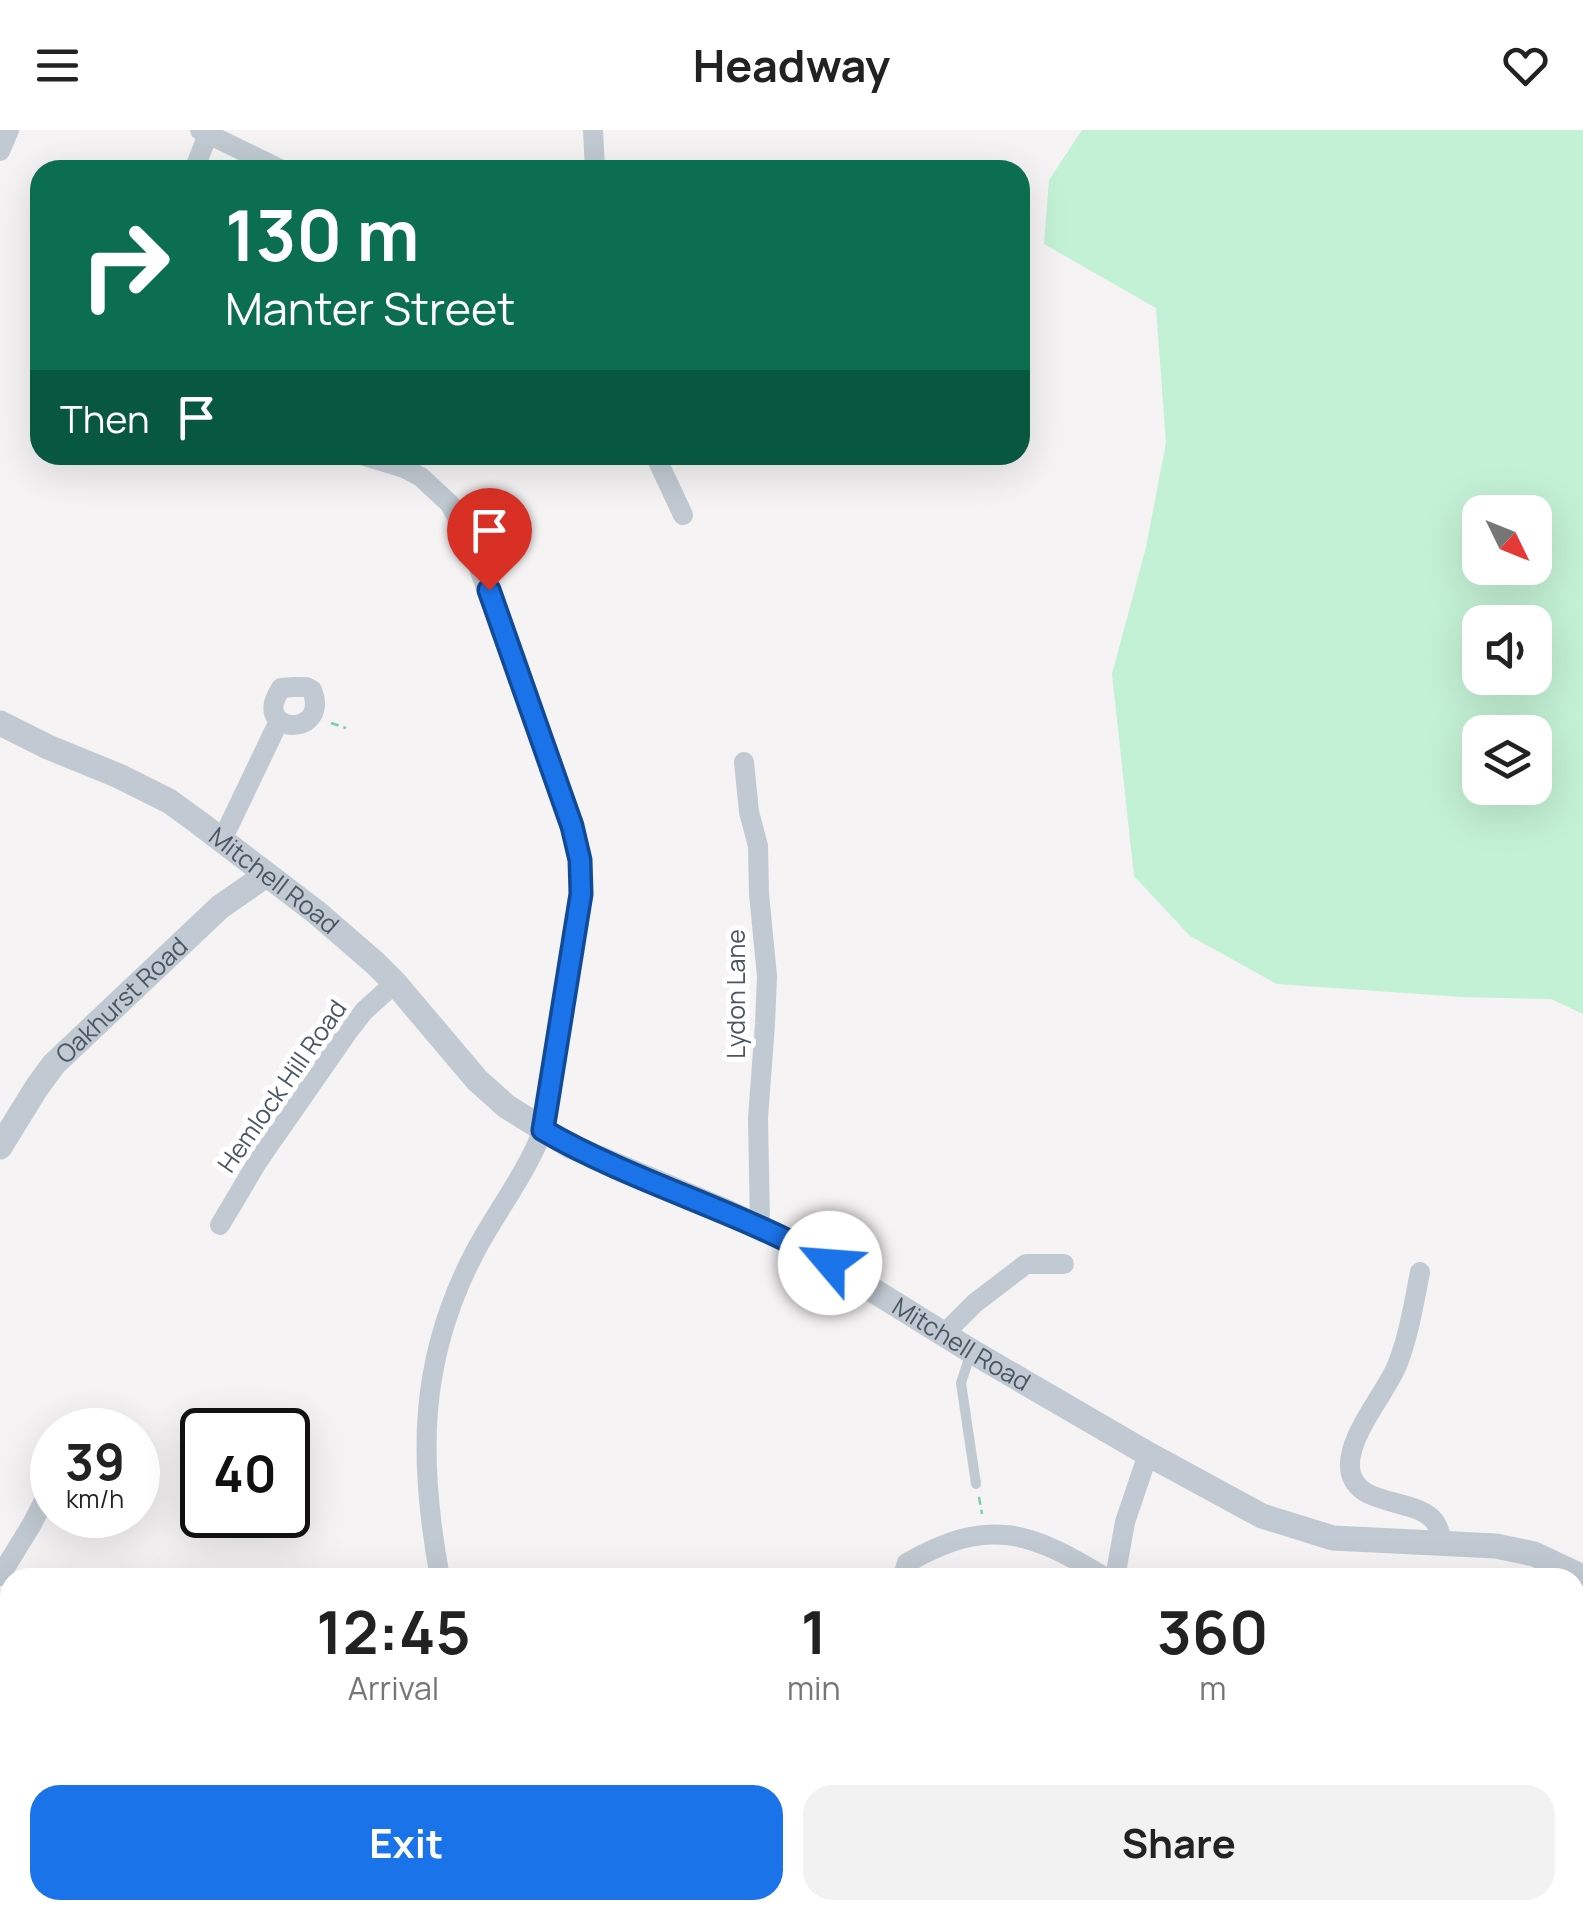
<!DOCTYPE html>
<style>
:root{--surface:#fff;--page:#f2f2f2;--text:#222;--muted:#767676;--accent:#1a73e8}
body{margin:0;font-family:Manrope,sans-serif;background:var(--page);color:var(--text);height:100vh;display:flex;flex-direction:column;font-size:38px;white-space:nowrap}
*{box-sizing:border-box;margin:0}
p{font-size:32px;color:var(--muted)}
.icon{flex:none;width:55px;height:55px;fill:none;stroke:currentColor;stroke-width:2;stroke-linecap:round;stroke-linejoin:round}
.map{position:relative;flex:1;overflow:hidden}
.drawer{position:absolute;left:0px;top:1438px;width:1585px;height:352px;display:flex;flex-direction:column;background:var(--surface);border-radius:30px 30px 0 0;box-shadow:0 10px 40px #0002}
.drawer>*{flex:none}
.hud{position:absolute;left:30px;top:30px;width:1000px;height:305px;border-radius:30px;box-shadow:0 10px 40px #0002;background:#0b6e4f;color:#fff;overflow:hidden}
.needle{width:65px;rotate:133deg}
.controls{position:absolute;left:1462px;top:365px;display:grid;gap:20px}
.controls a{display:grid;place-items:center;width:90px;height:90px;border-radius:20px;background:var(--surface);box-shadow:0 10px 40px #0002;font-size:50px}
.speed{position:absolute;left:30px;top:1278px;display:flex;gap:20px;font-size:50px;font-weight:700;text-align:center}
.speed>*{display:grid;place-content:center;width:130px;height:130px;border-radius:50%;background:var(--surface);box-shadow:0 10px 40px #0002;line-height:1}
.speed small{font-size:25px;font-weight:400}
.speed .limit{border:5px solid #111;border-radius:15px;background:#fff;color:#111}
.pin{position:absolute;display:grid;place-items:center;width:85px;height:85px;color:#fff;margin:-102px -42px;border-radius:50% 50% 50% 0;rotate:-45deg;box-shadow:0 0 10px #0007}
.pin .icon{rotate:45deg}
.me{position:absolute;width:110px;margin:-55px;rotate:297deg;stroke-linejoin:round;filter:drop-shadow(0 0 8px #0008)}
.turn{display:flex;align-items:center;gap:35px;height:210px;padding:0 30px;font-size:45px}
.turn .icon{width:130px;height:130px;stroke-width:2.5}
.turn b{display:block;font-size:70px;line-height:85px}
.then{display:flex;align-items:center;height:95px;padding:0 30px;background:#0003;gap:20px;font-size:38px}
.eta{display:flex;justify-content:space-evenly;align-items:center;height:170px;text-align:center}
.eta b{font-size:60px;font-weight:700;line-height:70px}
.primary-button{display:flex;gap:20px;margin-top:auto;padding:20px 30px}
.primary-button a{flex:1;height:115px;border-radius:30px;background:var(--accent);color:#fff;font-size:40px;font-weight:700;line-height:115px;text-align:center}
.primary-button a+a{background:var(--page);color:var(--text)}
header{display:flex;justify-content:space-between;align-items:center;height:130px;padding:0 30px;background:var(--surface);font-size:45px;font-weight:700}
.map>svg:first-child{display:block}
.green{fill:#c3f1d5;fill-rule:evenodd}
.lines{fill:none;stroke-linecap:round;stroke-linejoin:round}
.path{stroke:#7ad0a6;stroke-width:2.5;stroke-dasharray:8 5;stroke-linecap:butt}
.service{stroke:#c1cad2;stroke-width:10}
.minor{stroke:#c1cad2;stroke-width:20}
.tertiary{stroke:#c1cad2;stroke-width:25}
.route-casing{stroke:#114b97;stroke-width:25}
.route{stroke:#1a73e8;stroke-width:18}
.labels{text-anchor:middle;stroke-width:10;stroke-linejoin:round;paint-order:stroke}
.street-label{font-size:25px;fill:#4a5661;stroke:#fff}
</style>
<header><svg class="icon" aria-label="menu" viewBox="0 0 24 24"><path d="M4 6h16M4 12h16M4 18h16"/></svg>Headway<svg class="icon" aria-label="heart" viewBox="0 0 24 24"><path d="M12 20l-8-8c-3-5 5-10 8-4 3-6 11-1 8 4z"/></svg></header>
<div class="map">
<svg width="1583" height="1789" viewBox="0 0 1583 1789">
<rect width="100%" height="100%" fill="#f5f3f3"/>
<g class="green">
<path d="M 1082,0 L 1583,0 L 1583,884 L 1551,869 L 1461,867 L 1277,854 L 1190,806 L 1134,746 L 1112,544 L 1146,417 L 1166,313 L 1156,178 L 1044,114 L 1049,50 ZM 1480,382 L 1535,382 L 1535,438 L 1480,438 ZM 1480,492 L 1535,492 L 1535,548 L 1480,548 ZM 1480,602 L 1535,602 L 1535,658 L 1480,658 Z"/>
<path d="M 757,1780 L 894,1780 L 898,1789 L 765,1789 Z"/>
<path d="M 1129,1780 L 1569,1780 L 1574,1784 L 1574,1789 L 1131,1789 Z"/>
</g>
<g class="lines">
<g class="path">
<path d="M 331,593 L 346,598"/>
<path d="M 979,1367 L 982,1384"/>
</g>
<path class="service" d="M 971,1222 L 961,1253 L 976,1354"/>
<g class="minor">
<path d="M 200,0 L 282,40"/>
<path d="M 593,0 L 595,40"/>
<path d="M 0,21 L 9,0"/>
<path d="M 194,40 L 208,4"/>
<path d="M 361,325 L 404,338 L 421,347 L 450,374 L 468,408 L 572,695 L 580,730 L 581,764 L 543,1000 C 526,1044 498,1079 476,1120 C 418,1229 418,1329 440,1448"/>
<path d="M 655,325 L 683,385"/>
<path d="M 294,557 L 306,557 L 312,560 C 329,603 267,605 274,573 C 274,571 280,559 281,558 Z"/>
<path d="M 744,632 L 749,682 L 758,716 L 759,764 L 767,846 L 765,894 L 758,988 L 760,1097"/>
<path d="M 222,710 L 279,591"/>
<path d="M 220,1095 L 258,1031 L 347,903 L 364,881 L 395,853"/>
<path d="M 1420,1142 C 1414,1173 1409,1204 1398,1233 C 1386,1267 1321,1333 1365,1362 C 1384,1374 1423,1374 1435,1392 C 1439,1397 1441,1407 1443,1414"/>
<path d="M 944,1204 L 975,1173 L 1026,1134 L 1064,1134"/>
<path d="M 0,1446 L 32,1394 L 52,1355"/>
<path d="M 902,1448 L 907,1433 C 988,1386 1030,1401 1106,1448"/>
<path d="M 1115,1448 L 1125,1392 L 1148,1324"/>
<path d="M 1575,1765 L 1583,1768"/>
<path d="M 1114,1780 L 1116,1789"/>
</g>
<g class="tertiary">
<path id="s1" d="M 0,593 L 48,617 L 119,646 L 169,671 L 198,692 L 316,782 L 375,833 L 395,853 L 477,950 L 506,976 L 570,1016 L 725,1081 L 813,1123 L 971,1221 L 1148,1324 L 1262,1386 L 1333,1408 L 1496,1416 L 1534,1424 L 1583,1447"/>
<path id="s2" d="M 0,1017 L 37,957 L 54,934 L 220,777 L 266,745"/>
</g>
</g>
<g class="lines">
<defs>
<path id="route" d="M 489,460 L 572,696 L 580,730 L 581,764 L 543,1000 C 634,1053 738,1080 830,1133"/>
</defs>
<use href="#route" class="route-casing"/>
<use href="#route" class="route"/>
</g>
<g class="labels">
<g class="street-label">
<text dy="9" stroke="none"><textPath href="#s1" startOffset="318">Mitchell Road</textPath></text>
<text transform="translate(736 864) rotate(-90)" y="9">Lydon Lane</text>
<text dy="9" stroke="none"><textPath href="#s2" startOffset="192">Oakhurst Road</textPath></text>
<text transform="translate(282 956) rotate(-55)" y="9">Hemlock Hill Road</text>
<text dy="9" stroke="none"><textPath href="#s1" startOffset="1158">Mitchell Road</textPath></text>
</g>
</g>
</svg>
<div class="controls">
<a><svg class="needle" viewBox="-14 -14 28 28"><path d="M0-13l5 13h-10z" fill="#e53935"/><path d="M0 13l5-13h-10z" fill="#767676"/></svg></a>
<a><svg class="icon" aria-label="sound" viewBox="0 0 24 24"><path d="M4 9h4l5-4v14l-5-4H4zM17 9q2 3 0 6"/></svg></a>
<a><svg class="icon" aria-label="layers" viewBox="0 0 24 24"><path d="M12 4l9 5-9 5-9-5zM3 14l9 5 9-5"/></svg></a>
</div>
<div class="speed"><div>39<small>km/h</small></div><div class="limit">40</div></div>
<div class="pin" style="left:489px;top:460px;background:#d93025"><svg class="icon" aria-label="arrive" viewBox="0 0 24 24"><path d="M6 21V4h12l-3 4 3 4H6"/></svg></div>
<svg class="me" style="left:830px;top:1133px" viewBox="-20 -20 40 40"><circle r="19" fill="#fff"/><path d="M0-13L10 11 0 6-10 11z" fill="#1a73e8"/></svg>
<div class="hud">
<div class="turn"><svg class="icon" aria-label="right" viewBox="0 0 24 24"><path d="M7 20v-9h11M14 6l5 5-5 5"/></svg><div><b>130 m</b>Manter Street</div></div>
<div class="then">Then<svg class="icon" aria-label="arrive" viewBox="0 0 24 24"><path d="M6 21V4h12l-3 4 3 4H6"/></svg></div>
</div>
<section class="drawer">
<div class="eta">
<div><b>12:45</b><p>Arrival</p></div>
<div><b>1</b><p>min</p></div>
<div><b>360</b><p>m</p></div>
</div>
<div class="primary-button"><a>Exit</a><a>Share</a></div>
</section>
</div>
